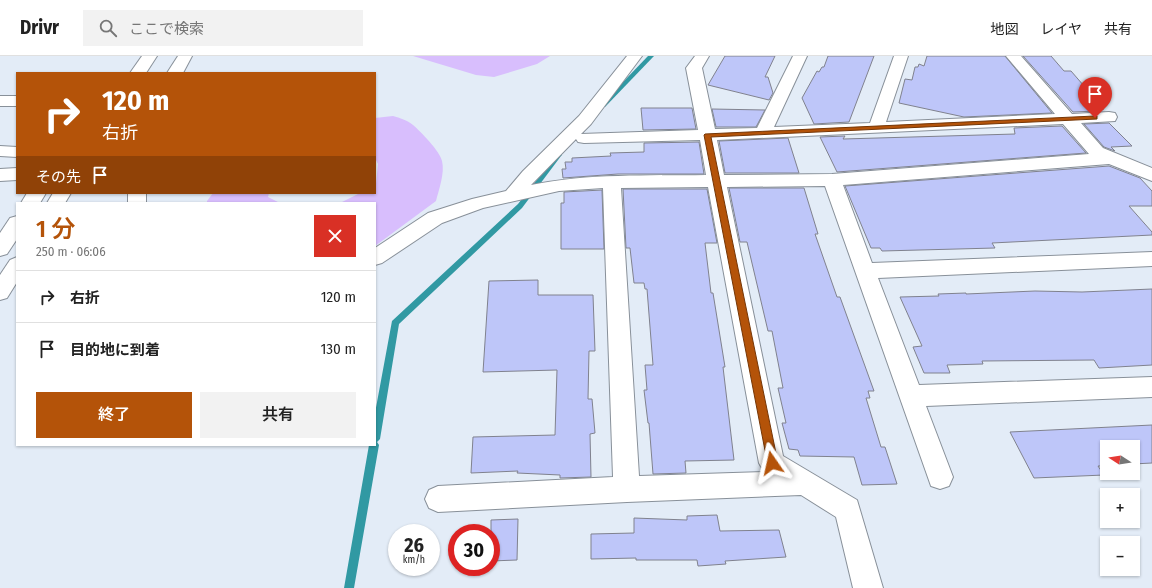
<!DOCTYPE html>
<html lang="ja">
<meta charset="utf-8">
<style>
:root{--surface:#fff;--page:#f2f2f2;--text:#222;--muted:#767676;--line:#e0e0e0;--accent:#b45309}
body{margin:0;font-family:"Fira Sans Condensed","Noto Sans JP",sans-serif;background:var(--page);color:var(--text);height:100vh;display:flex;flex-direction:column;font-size:15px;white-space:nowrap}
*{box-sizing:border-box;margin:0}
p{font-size:13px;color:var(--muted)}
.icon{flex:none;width:22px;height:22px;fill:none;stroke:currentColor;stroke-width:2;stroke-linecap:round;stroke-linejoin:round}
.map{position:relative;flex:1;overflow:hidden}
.drawer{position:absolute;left:16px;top:146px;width:360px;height:244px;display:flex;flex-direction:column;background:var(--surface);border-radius:0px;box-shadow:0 1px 3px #0004}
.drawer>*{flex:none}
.guide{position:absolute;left:16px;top:16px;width:360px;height:122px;border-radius:0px;box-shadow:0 1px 3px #0004;background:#b45309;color:#fff;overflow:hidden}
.needle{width:26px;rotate:282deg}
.tools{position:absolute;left:1100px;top:384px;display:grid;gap:8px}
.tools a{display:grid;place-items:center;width:40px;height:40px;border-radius:0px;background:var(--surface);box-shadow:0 1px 3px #0004;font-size:20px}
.speed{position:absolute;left:388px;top:468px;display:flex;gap:8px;font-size:20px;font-weight:700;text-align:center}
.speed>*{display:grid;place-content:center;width:52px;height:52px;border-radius:50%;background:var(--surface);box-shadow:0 1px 3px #0004;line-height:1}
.speed small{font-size:10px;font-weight:400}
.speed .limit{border:6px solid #d22;background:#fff;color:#111}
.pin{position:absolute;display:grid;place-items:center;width:34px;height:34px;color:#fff;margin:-41px -17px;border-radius:50% 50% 50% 0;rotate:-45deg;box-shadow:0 0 4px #0007}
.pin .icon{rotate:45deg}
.me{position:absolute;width:44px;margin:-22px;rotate:349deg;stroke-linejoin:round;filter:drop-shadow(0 0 3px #0008)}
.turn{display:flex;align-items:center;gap:14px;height:84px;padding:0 20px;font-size:18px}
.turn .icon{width:52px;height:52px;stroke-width:2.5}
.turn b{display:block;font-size:28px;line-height:34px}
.then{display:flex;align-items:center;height:38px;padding:0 20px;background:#0003;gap:8px;font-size:15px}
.round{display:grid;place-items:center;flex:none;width:42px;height:42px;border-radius:0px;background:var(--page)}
.overview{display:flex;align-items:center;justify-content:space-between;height:68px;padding:0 20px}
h1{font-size:24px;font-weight:600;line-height:30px;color:var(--accent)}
.button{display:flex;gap:8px;margin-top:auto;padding:8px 20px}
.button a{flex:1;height:46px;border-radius:0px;background:var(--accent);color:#fff;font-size:16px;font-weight:600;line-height:46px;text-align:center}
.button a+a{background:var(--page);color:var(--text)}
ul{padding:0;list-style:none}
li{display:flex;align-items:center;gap:12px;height:52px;padding:0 20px;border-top:1px solid var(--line)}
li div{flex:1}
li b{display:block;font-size:15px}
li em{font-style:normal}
header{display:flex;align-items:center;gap:24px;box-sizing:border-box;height:56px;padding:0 20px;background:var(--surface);border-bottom:1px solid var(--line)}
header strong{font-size:19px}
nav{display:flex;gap:22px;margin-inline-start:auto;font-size:14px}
.search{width:280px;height:36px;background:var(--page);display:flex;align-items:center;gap:10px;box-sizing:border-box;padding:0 14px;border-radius:0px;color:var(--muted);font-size:15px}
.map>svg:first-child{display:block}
.green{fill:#d8befd}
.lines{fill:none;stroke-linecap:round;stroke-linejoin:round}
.stream{fill:#3199a3;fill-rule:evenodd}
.building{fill:#bec6f9;stroke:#80828e}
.street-casing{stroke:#889099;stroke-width:2}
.primary-casing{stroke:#889099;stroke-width:2}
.highway-casing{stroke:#889099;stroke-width:2}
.street{fill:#fff;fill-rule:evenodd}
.primary{fill:#fff;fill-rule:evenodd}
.highway{fill:#fff;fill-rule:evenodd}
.route{fill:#b45309;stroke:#753606}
</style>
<header>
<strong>Drivr</strong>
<div class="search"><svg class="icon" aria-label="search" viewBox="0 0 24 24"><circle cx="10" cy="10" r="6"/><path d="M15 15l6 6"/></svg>ここで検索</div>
<nav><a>地図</a><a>レイヤ</a><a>共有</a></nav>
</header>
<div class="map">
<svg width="1152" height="532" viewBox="0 0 1152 532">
<rect width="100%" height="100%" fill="#e3ecf7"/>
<g class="green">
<path d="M 413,0 L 550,0 L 537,8 L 494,21 L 476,19 Z"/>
<path d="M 393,60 C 400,62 407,64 413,69 C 420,75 440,95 442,105 C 445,117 439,133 436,145 L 375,190 L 375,147 L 340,147 L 360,137 L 375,137 L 378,108 L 375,102 L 375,62 Z"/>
<path d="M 213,137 L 269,137 L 268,141 L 280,147 L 207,147 L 207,145 Z"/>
</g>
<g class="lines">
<g class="stream">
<path d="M 648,0 L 654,0 L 605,51 L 601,51 L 601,49 Z"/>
<path d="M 559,97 L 562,99 L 561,100 L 522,152 L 399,268 L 380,383 L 377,386 L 379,389 L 354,532 L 344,532 L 369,389 L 375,389 L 375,357 L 392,265 L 518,148 L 557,98 Z"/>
</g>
</g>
<g class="building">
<path d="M 725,0 L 775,0 L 765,21 L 768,21 L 773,37 L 769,44 L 708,29 Z"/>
<path d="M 828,0 L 874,0 L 849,66 L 814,68 L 802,42 L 817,15 L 819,16 L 822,11 L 824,11 Z"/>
<path d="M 927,0 L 1005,0 L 1052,57 L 964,61 L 899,47 L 905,23 L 912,24 L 915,11 L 918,11 L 919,8 L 924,10 Z"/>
<path d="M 1023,0 L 1051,0 L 1064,15 L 1071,15 L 1104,53 L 1095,53 L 1097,55 L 1073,56 Z"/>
<path d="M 641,52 L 692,52 L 696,73 L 643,74 Z"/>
<path d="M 712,53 L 765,54 L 756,71 L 716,71 Z"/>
<path d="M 1109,67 L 1132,90 L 1111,91 L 1115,95 L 1104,91 L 1084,68 Z"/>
<path d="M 1062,70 L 1086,97 L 837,116 L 820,81 L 845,80 L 843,83 L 1015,78 L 1014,72 Z"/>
<path d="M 788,82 L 799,117 L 725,117 L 719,85 Z"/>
<path d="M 699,86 L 704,118 L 618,118 L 563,122 L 562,113 L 566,113 L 565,106 L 572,106 L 572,102 L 611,100 L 610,97 L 644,96 L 644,87 Z"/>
<path d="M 1109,110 L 1140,122 L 1152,135 L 1152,150 L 1129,150 L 1152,176 L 1152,179 L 992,187 L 995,192 L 882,195 L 880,192 L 871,192 L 845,130 Z"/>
<path d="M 729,132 L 804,132 L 818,178 L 815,178 L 837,241 L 840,241 L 874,335 L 868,335 L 870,342 L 866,342 L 881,391 L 885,391 L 897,428 L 862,429 L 854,401 L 800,400 L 798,394 L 789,393 L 782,367 L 786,367 L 778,332 L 783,332 L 772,275 L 768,275 L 747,186 L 740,186 Z"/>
<path d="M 623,133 L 707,133 L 717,187 L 705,187 L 711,237 L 713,237 L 725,311 L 723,311 L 734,404 L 685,405 L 686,417 L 653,418 L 649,367 L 648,367 L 644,334 L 647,334 L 645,309 L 653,309 L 647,233 L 645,233 L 644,227 L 634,227 L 630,192 L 626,192 Z"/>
<path d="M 602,134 L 604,193 L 561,193 L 561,147 L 564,147 L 564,136 Z"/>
<path d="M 538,224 L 538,239 L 593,239 L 595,295 L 589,295 L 588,343 L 592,343 L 595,377 L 590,378 L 591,421 L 560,422 L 560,419 L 517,417 L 518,415 L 471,417 L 473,381 L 555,379 L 557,314 L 483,316 L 489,225 Z"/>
<path d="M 1152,233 L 1152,309 L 1099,312 L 1094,304 L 982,305 L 983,308 L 947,309 L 950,317 L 924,317 L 913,291 L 922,290 L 900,241 L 939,240 L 938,238 L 966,237 L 966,238 L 1035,235 L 1082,236 Z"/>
<path d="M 1152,369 L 1152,407 L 1133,408 L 1133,391 L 1107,391 L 1107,410 L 1098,410 L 1104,419 L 1034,422 L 1010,376 Z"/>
<path d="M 717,459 L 720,475 L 779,474 L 786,501 L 725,505 L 726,508 L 698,510 L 697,504 L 636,504 L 636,502 L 591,503 L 591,478 L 634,477 L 634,462 L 687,464 L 687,460 Z"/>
<path d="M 518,463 L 517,504 L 491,505 L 491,464 Z"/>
</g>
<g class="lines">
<defs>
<g id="street">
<path d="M 178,0 L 192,0 L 183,17 L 167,17 Z"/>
<path d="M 627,0 L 642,0 L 591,68 L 581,78 L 698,74 L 686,12 L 695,0 L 709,0 L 702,12 L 715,73 L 757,72 L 793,0 L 807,0 L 774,71 L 870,67 L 894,0 L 908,0 L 886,66 L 1055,58 L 1006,0 L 1021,0 L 1072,58 L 1109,56 L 1115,57 L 1117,61 L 1115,65 L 1081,67 L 1103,92 L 1152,112 L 1152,125 L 1109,108 L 843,129 L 872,207 L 1152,196 L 1152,210 L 878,222 L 919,329 L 1152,321 L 1152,341 L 926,350 L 953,421 L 949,430 L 940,433 L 931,430 L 825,130 L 727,131 L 783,400 L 857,444 L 883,532 L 853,532 L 836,461 L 801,439 L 627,446 L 438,456 L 429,452 L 425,443 L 429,434 L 438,430 L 613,421 L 603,132 L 559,135 L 483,152 L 442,167 L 382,207 L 375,209 L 375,192 L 428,157 L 472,143 L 506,135 L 523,115 L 579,60 ZM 1063,68 L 1089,98 L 832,118 L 724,119 L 717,84 ZM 576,83 L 578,86 L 584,87 L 700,84 L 706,119 C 648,120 588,117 531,129 ZM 708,131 L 759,407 L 764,416 L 639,420 L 621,132 Z"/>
<rect x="0" y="40" width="17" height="10"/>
<rect x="128" y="137" width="18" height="10"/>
</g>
<g id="primary">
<path d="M 142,0 L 157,0 L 146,17 L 130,17 Z"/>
<path d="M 27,137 L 46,137 L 40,147 L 21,147 Z"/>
<path d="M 53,137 L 71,137 L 65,147 L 47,147 Z"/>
<path d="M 17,160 L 17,183 L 7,198 L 0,200 L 0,177 L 10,162 Z"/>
<path d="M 17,201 L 17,226 L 7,242 L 0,244 L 0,219 L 10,204 Z"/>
</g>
<g id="highway">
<path d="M 0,90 L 17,91 L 17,101 L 0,100 Z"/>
<path d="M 17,112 L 17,124 L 0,125 L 0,113 Z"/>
</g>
</defs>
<use href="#street" class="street-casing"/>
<use href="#primary" class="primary-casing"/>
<use href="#highway" class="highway-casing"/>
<use href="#street" class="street"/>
<use href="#primary" class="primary"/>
<use href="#highway" class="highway"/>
</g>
<path class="route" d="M 1095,60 L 1097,60 L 1097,63 L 711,81 L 778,407 L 776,410 L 772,412 L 768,410 L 704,79 L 705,78 Z"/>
</svg>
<div class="tools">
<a><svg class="needle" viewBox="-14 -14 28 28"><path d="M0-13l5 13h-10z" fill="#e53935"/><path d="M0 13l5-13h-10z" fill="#767676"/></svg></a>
<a>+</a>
<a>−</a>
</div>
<div class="speed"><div>26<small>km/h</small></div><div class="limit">30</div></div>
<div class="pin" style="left:1095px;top:62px;background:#d93025"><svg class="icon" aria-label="arrive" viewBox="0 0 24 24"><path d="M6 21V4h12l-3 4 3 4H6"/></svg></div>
<svg class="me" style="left:772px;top:407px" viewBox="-20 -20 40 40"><path d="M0-17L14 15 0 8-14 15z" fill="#b45309" stroke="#fff" stroke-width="4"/></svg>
<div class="guide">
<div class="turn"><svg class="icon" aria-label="right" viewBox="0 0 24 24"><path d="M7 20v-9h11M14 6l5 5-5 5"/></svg><div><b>120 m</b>右折</div></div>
<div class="then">その先<svg class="icon" aria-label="arrive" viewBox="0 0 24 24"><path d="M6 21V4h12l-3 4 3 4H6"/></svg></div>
</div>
<section class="drawer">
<div class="overview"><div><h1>1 分</h1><p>250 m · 06:06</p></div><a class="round" style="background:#d93025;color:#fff"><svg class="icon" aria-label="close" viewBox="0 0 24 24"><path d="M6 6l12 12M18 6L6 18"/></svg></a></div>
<ul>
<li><svg class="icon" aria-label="right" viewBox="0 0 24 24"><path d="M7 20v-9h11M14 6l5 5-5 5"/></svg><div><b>右折</b></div><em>120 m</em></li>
<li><svg class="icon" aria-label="arrive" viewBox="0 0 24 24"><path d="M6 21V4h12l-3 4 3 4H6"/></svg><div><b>目的地に到着</b></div><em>130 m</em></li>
</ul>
<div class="button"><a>終了</a><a>共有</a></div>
</section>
</div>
